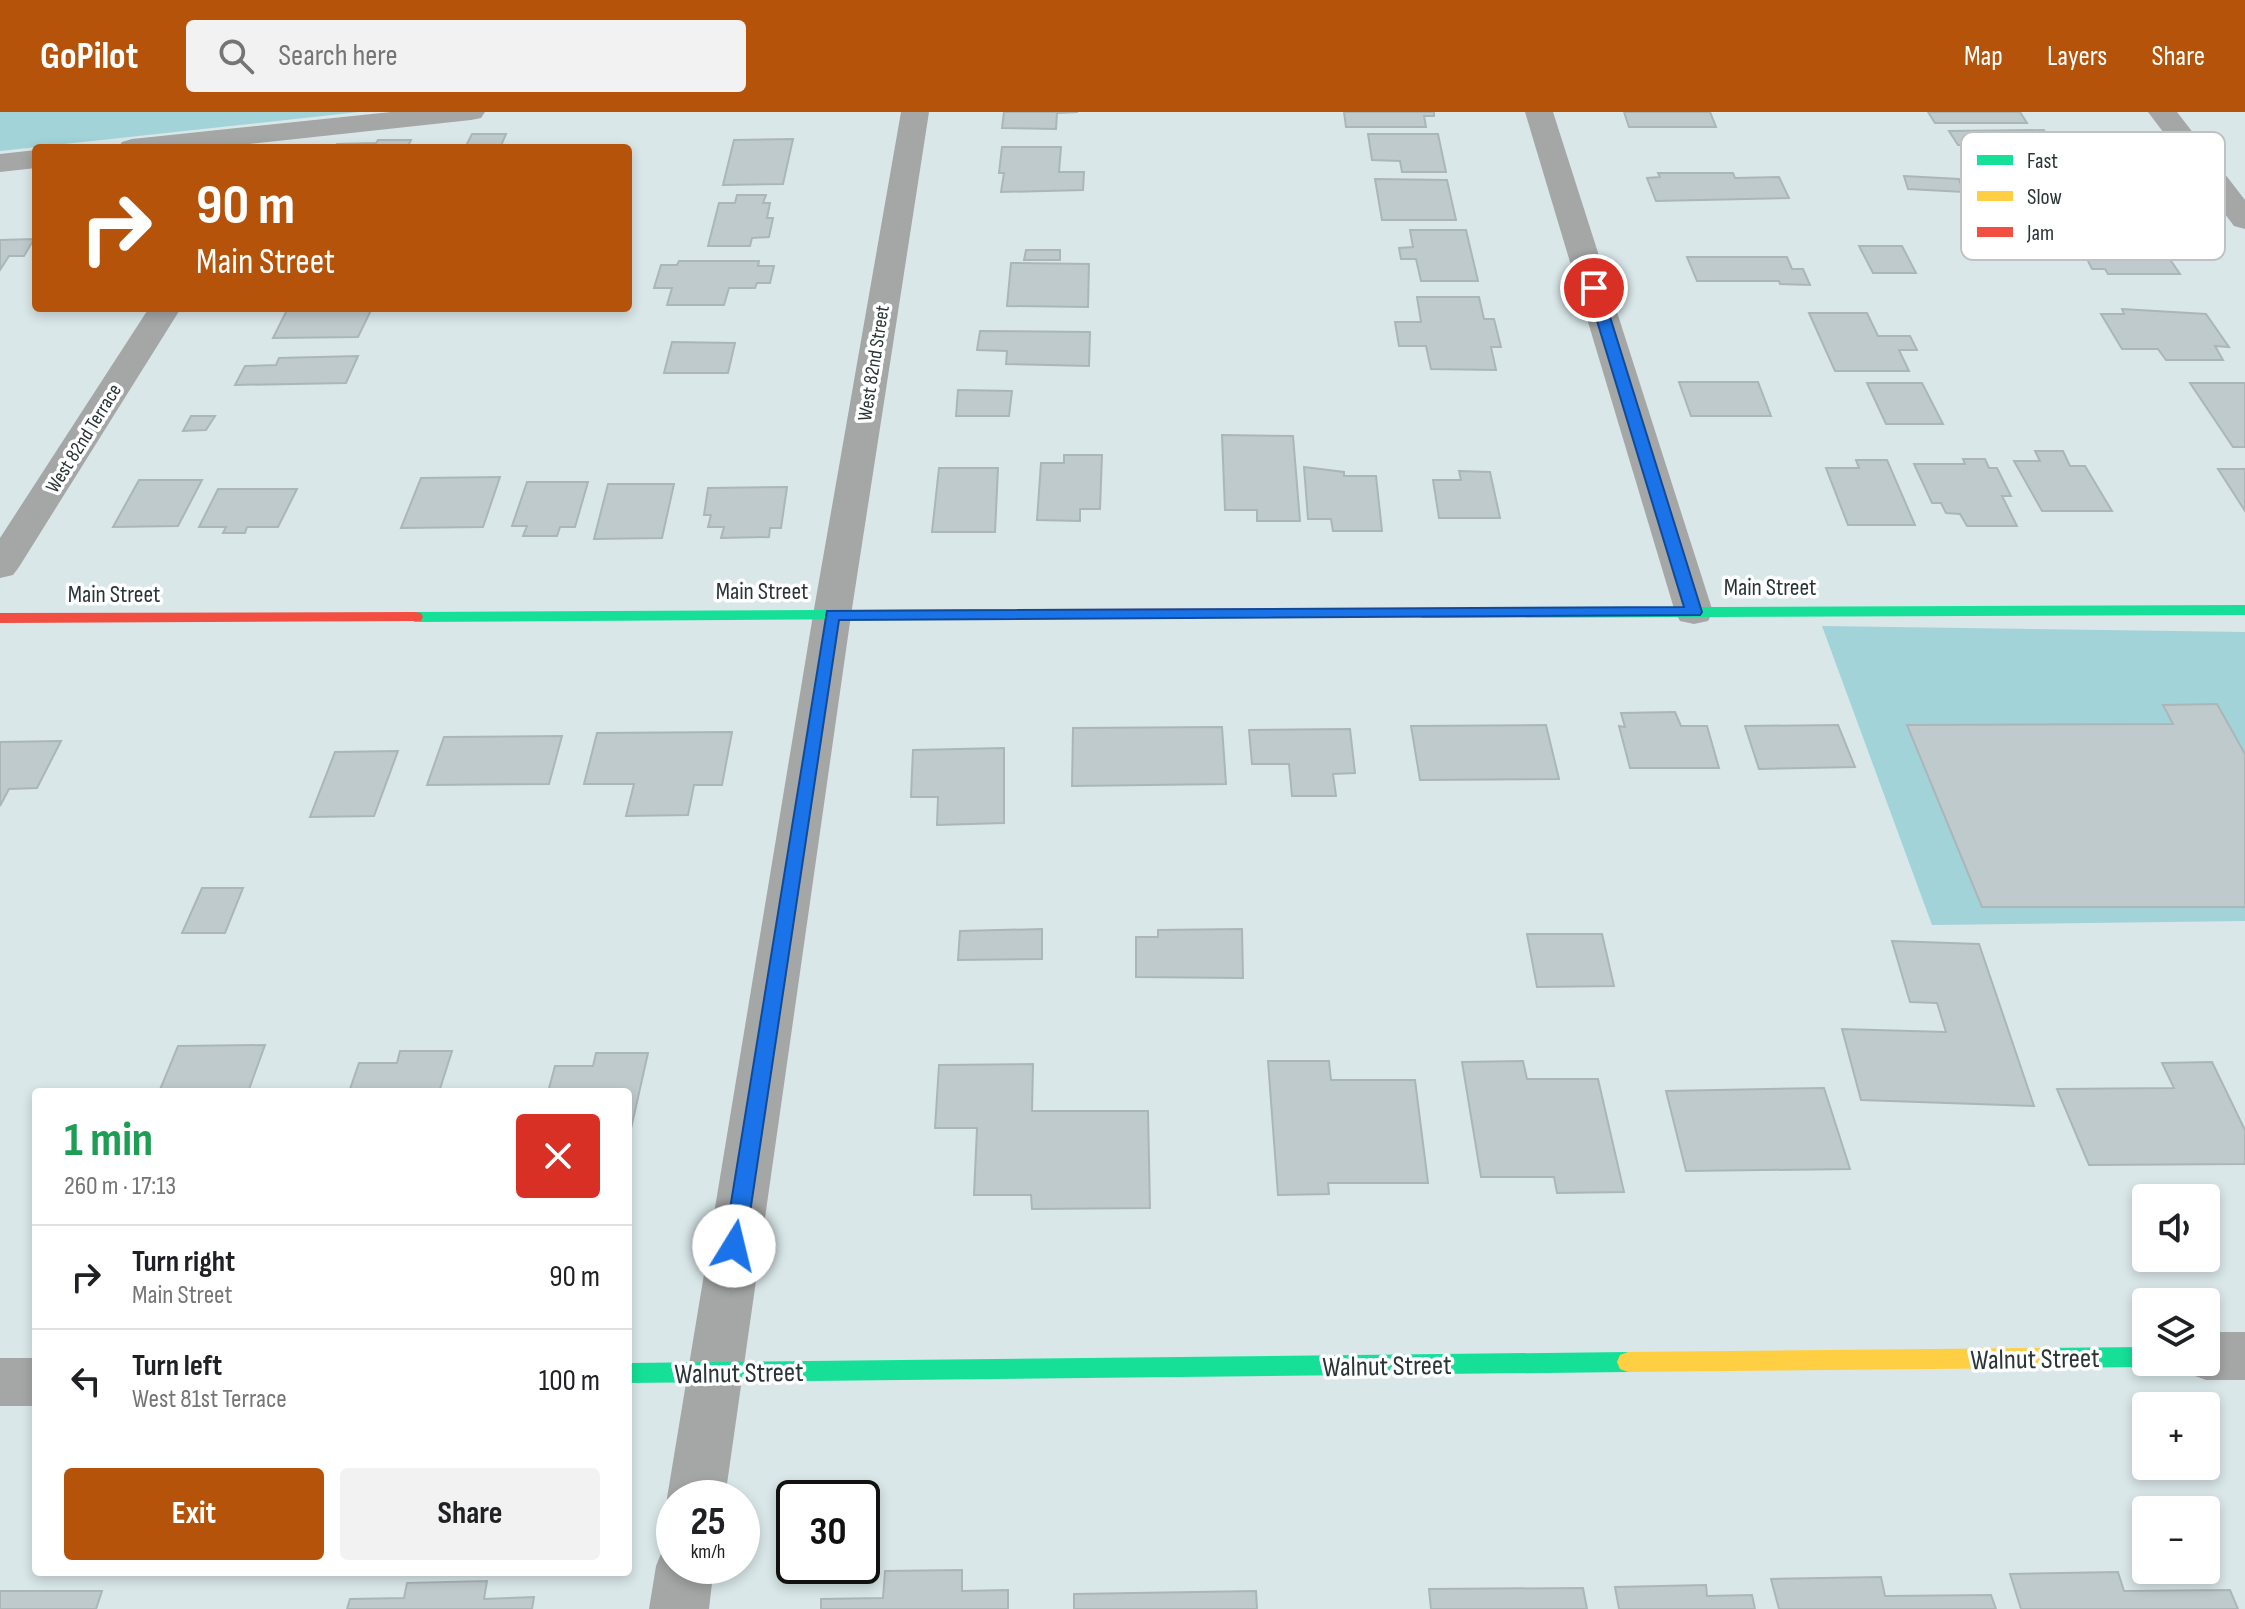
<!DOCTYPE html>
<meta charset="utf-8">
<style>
:root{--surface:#fff;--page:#f2f2f2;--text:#202124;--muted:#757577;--line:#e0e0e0;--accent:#b45309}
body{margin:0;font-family:"Sofia Sans Condensed",sans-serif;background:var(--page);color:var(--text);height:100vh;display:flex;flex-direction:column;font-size:30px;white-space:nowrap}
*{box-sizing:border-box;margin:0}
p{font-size:26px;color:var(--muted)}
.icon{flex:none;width:44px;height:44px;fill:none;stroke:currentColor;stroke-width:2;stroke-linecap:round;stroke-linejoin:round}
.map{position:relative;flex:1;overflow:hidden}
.sheet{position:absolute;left:32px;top:976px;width:600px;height:488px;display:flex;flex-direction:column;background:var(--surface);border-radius:8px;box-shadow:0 4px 12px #0003}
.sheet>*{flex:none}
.guide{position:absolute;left:32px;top:32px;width:600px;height:168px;border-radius:8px;box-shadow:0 4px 12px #0003;background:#b45309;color:#fff;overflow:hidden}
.fabs{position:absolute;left:2132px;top:1072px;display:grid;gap:16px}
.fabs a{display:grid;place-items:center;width:88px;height:88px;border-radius:8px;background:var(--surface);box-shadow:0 4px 12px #0003;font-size:40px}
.speed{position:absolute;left:656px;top:1368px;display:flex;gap:16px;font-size:40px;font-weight:700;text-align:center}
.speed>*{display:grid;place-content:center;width:104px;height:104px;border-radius:50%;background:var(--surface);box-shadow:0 4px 12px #0003;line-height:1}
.speed small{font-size:20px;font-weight:400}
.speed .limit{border:4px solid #111;border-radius:12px;background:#fff;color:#111}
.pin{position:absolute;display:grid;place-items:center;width:68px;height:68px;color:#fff;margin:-34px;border:4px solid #fff;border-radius:50%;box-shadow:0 2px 8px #0007}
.me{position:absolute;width:88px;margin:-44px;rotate:9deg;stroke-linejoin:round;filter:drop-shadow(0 0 6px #0008)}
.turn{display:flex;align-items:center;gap:28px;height:168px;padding:0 32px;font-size:36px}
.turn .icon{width:104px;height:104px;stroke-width:2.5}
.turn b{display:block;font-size:56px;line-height:68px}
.round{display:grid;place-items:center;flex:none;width:84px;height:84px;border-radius:8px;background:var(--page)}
.summary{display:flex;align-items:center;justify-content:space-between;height:136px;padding:0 32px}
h1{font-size:48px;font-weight:700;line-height:60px;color:#1e9e55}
.cta{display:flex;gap:16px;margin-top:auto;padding:16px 32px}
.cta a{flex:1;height:92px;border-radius:8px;background:var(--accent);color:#fff;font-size:32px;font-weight:700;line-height:92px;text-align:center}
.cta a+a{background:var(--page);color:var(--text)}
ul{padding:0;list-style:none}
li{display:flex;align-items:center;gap:24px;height:104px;padding:0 32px;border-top:2px solid var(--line)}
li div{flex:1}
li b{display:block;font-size:30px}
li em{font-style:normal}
header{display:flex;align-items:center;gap:48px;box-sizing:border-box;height:112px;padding:0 40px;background:var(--accent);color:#fff}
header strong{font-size:38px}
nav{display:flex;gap:44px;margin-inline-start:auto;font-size:28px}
.search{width:560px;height:72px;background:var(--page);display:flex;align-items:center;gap:20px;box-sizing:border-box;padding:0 28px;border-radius:8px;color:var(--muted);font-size:30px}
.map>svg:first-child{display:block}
.green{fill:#a1d3d9}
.building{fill:#bfcacc;stroke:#abb6b8;stroke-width:2}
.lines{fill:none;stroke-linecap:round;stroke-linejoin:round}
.street{fill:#a5a6a6;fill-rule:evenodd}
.fast{fill:#16e098;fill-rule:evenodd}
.slow{fill:#ffcf43;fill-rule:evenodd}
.jam{fill:#f24e42;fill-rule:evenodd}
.route{fill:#1a73e8;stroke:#114b97;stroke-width:2}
.labels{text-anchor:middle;stroke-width:7;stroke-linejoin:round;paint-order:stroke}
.far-street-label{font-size:20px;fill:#2a3536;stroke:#fff}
.street-label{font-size:24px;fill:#2a3536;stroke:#fff}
.near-street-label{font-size:28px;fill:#2a3536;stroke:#fff}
.key{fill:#fff;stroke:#bfc2c3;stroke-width:2}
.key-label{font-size:22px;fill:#2a3536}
</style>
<header>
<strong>GoPilot</strong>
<div class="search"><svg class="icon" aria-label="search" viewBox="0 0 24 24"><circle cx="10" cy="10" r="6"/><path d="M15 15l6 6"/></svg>Search here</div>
<nav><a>Map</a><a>Layers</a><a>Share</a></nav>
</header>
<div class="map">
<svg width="2245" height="1497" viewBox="0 0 2245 1497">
<rect width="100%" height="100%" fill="#d9e7e9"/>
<g class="green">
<path d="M 0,0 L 359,0 L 0,39 Z"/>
<path d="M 1822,514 L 2245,520 L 2245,809 L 1932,813 Z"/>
</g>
<g class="building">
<path d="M 1004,0 L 1078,0 L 1057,1 L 1056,17 L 1002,16 Z"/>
<path d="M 1344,0 L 1434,0 L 1434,4 L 1424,4 L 1426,15 L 1346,15 Z"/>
<path d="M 1624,0 L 1710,0 L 1716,15 L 1629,15 Z"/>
<path d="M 1928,0 L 2020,0 L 2027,11 L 1935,11 Z"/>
<path d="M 2044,18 L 2065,48 L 2040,48 L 2035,41 L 1995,41 L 1990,33 L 1958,33 L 1949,19 Z"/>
<path d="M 472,22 L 506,22 L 500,36 L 465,36 Z"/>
<path d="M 1368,22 L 1438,22 L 1446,60 L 1402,60 L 1400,49 L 1372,48 Z"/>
<path d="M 793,27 L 783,72 L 723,73 L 734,28 Z"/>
<path d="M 378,28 L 411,28 L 407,36 L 440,36 L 334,36 L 337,32 L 376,31 Z"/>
<path d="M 1002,35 L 1061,35 L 1059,60 L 1084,60 L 1083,78 L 1001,80 L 1004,61 L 999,61 Z"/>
<path d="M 1658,61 L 1733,61 L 1735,66 L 1779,65 L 1789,86 L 1656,89 L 1647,66 L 1660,65 Z"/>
<path d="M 1904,64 L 1959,67 L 1963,80 L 1908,77 Z"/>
<path d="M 1375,67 L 1447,68 L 1456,108 L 1382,108 Z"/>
<path d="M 737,83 L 766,83 L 763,91 L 770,91 L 767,106 L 773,106 L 769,125 L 752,126 L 750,134 L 708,134 L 719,91 L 735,91 Z"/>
<path d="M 1410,118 L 1466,118 L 1478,169 L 1421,169 L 1416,147 L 1401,147 L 1399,136 L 1413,135 Z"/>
<path d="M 34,127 L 24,144 L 9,144 L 0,158 L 0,128 Z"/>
<path d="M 2158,130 L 2180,162 L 2108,162 L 2105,157 L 2092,157 L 2087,147 L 2097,147 L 2086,131 Z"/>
<path d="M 1859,134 L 1902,134 L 1916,161 L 1873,161 Z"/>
<path d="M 1026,138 L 1060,138 L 1060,148 L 1024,148 Z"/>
<path d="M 1687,145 L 1787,145 L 1792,157 L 1803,157 L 1810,173 L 1780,172 L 1779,169 L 1697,169 Z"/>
<path d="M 679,149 L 759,149 L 758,154 L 774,154 L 770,171 L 757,171 L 755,176 L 729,176 L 724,193 L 667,193 L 672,176 L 654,176 L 661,153 L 677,153 Z"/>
<path d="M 1011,151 L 1089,152 L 1088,195 L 1007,194 Z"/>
<path d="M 1417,185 L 1479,185 L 1484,207 L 1494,207 L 1501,235 L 1491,235 L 1496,258 L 1431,257 L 1426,234 L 1399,234 L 1395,210 L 1421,210 Z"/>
<path d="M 288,196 L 372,196 L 358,225 L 273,226 Z"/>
<path d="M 2122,197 L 2206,202 L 2229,235 L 2215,234 L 2223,248 L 2166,248 L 2158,237 L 2122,237 L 2101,202 L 2124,202 Z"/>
<path d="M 1809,201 L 1867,201 L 1878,224 L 1910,224 L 1917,238 L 1899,238 L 1909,259 L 1835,259 Z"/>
<path d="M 980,219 L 1090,220 L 1089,254 L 1006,252 L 1007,239 L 977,238 Z"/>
<path d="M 672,230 L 735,231 L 728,261 L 664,261 Z"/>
<path d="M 358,244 L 346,271 L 235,273 L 245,254 L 276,253 L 279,246 Z"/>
<path d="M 1679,270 L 1758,270 L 1771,304 L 1691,304 Z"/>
<path d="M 1867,271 L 1922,271 L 1943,312 L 1886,312 Z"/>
<path d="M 2190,271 L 2245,271 L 2245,335 L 2233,335 Z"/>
<path d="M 958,278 L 1012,279 L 1009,304 L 956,304 Z"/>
<path d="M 191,304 L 215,304 L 206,318 L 183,319 Z"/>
<path d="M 1222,323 L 1293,324 L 1300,409 L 1257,409 L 1257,398 L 1225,398 Z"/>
<path d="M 2035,339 L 2063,339 L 2070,354 L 2085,354 L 2112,399 L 2042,399 L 2014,349 L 2040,349 Z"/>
<path d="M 1064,343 L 1102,343 L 1100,397 L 1080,397 L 1080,409 L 1037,408 L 1041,351 L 1064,351 Z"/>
<path d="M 1963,347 L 1985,347 L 1989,356 L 1997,356 L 2011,384 L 2002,384 L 2017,414 L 1967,414 L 1960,402 L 1946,401 L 1941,391 L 1932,391 L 1914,352 L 1965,352 Z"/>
<path d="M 1856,348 L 1887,348 L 1915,413 L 1848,413 L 1826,356 L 1859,356 Z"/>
<path d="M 1304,355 L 1344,360 L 1344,364 L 1376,364 L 1382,419 L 1333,419 L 1331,407 L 1308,407 Z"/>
<path d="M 939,356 L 998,356 L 995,420 L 932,420 Z"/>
<path d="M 2218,357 L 2245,357 L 2245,399 Z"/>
<path d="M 1459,359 L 1490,360 L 1500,406 L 1439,406 L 1433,368 L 1461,368 Z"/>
<path d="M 500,365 L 483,415 L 401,416 L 421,366 Z"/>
<path d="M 139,368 L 202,368 L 178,414 L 113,415 Z"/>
<path d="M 527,370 L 588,370 L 575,415 L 560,415 L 557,424 L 523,424 L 527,414 L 512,414 Z"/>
<path d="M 608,372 L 674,372 L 662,426 L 594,427 Z"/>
<path d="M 787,375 L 781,416 L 770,416 L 769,425 L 721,426 L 724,415 L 708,415 L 711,403 L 704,403 L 708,376 Z"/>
<path d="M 218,377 L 297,377 L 278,415 L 247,415 L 245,421 L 223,421 L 226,415 L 199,415 Z"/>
<path d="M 2217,592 L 2245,642 L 2245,795 L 1982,795 L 1907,613 L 2173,612 L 2163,593 Z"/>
<path d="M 1675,600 L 1681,614 L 1707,614 L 1719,656 L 1630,656 L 1619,614 L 1625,615 L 1621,601 Z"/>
<path d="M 1546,613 L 1559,667 L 1420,668 L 1411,614 Z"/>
<path d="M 1838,613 L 1855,655 L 1759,657 L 1745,614 Z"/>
<path d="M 1222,615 L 1226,672 L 1072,674 L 1073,616 Z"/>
<path d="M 1350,617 L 1355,661 L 1333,662 L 1336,684 L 1292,684 L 1289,652 L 1252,652 L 1249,618 Z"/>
<path d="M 732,620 L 722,673 L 694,673 L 688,703 L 626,704 L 634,672 L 584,672 L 597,621 Z"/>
<path d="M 562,624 L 549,672 L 427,673 L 444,625 Z"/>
<path d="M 61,629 L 37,676 L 9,677 L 0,694 L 0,630 Z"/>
<path d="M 1004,636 L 1004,711 L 937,713 L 938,685 L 911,685 L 913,638 Z"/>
<path d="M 398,639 L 374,704 L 310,705 L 335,640 Z"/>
<path d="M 202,776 L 243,776 L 225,821 L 182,821 Z"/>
<path d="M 1042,817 L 1042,847 L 958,848 L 960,819 Z"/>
<path d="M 1242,817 L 1243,866 L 1136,865 L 1136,825 L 1158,825 L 1158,818 Z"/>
<path d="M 1527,822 L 1602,822 L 1614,874 L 1537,875 Z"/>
<path d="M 1892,829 L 1979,832 L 2034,994 L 1861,988 L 1842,917 L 1946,920 L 1937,891 L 1910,890 Z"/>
<path d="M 265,933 L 248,980 L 159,980 L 178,934 Z"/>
<path d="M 400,939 L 452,939 L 439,980 L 349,980 L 359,951 L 397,951 Z"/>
<path d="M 596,941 L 648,941 L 628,1030 L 628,980 L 548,980 L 555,954 L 593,954 Z"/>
<path d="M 1268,949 L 1329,949 L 1331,968 L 1415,968 L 1428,1071 L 1328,1071 L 1329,1082 L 1278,1083 Z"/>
<path d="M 1523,949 L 1527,967 L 1598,967 L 1624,1080 L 1557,1081 L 1554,1065 L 1481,1065 L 1462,950 Z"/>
<path d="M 2212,950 L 2245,1018 L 2245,1052 L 2089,1053 L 2057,977 L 2174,976 L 2162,951 Z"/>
<path d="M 1033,952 L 1032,999 L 1148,999 L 1150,1096 L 1032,1097 L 1031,1083 L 974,1083 L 977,1016 L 935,1016 L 939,953 Z"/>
<path d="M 1824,976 L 1850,1057 L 1686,1059 L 1666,979 Z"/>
<path d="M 962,1458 L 962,1479 L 1008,1478 L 1008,1497 L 821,1497 L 821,1487 L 883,1486 L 885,1459 Z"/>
<path d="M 2118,1460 L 2124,1479 L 2230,1478 L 2238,1497 L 2021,1497 L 2010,1462 Z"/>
<path d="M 1881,1465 L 1885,1484 L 1991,1483 L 1996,1497 L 1779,1497 L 1771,1467 Z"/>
<path d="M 487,1469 L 484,1487 L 534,1485 L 532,1497 L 347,1497 L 350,1487 L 404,1486 L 407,1471 Z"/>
<path d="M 1706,1473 L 1707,1484 L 1752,1483 L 1755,1497 L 1619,1497 L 1615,1475 Z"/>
<path d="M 1583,1476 L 1587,1497 L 1431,1497 L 1429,1477 Z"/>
<path d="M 0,1479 L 102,1479 L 96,1497 L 0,1497 Z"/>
<path d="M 1256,1479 L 1257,1497 L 1074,1497 L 1074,1482 Z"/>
</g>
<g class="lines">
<g class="street">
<path d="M 391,0 L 485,0 L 481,6 L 471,8 L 213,36 L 118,36 L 122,30 L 132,27 Z"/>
<path d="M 901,0 L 929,0 L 851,503 L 725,1386 L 674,1386 L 674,1401 L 667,1386 L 813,503 Z"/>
<path d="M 1525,0 L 1553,0 L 1713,500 L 1708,509 L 1694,512 L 1680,509 L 1675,500 Z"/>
<path d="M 2148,0 L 2177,0 L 2245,88 L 2245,117 L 2234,114 Z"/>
<path d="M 36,38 L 36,56 L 0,60 L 0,42 Z"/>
<path d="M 149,196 L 181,196 L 19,455 L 13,463 L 0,466 L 0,426 Z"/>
<path d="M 2206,1220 L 2245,1220 L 2245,1268 L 2206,1268 L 2187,1261 L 2182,1250 L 2206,1250 Z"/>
<rect x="0" y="1246" width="36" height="48"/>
<path d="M 674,1430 L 674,1454 L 714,1454 L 709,1497 L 649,1497 L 656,1454 L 664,1434 Z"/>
</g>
<g class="fast">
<path d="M 2245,493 L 2245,503 L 1422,506 L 1414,501 L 1422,496 Z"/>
<path d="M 1033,497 L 1041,502 L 1039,506 L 415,510 L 407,505 L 415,500 Z"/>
<path d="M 2146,1235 L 2146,1250 L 2155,1250 L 2146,1255 L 2040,1256 L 2032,1253 L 2029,1246 L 2032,1239 L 2040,1236 Z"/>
<path d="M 1628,1240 L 1636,1243 L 1639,1250 L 1636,1257 L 1628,1260 L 628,1271 L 628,1251 Z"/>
</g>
<path class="slow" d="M 2040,1236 L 2048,1239 L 2051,1246 L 2048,1253 L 2040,1256 L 1628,1260 L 1620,1257 L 1617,1250 L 1620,1243 L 1628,1240 Z"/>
<g class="jam">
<path d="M 1422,496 L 1430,501 L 1428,504 L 1033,507 L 1025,502 L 1033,497 Z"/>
<path d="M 415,500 L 421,501 L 423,505 L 421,509 L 0,511 L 0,501 Z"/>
</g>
</g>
<path class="route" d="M 1594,172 L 1601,176 L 1702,500 L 1700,503 L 839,508 L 745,1134 L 742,1140 L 734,1143 L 727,1140 L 724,1134 L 827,499 L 1684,495 L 1587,176 Z"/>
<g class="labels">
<g class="far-street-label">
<text transform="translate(873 251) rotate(-81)" y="7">West 82nd Street</text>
<text transform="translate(83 326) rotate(-58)" y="7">West 82nd Terrace</text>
</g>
<g class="street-label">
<text x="1770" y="483">Main Street</text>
<text x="762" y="487">Main Street</text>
<text x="114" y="490">Main Street</text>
</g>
<g class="near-street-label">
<text transform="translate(2035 1246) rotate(-1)" y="10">Walnut Street</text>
<text transform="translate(1387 1253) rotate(-1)" y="10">Walnut Street</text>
<text transform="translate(739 1260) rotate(-1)" y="10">Walnut Street</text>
</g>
</g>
<rect x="1961" y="20" width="264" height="128" rx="12" class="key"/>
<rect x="1977" y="43" width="36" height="10" fill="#16e098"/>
<rect x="1977" y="79" width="36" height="10" fill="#ffcf43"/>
<rect x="1977" y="115" width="36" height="10" fill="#f24e42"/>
<g class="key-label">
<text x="2027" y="56">Fast</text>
<text x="2027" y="92">Slow</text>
<text x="2027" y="128">Jam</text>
</g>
</svg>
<div class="fabs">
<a><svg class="icon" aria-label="sound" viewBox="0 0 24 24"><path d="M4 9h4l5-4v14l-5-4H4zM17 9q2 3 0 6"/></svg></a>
<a><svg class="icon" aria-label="layers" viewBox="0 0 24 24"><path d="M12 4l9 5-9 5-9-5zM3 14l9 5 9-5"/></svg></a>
<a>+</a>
<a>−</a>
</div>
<div class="speed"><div>25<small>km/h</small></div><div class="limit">30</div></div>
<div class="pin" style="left:1594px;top:176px;background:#d93025"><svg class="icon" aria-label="arrive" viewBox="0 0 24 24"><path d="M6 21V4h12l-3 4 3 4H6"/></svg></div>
<svg class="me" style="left:734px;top:1134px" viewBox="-20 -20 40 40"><circle r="19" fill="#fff"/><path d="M0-13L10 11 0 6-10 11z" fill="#1a73e8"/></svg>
<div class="guide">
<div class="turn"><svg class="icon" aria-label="right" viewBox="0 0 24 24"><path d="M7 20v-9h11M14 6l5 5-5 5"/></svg><div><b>90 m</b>Main Street</div></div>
</div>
<section class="sheet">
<div class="summary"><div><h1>1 min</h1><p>260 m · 17:13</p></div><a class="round" style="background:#d93025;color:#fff"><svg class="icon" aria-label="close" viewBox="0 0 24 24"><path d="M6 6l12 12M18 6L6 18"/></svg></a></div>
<ul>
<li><svg class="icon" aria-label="right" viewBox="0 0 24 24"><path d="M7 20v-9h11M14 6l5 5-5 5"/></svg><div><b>Turn right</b><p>Main Street</p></div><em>90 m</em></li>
<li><svg class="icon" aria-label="left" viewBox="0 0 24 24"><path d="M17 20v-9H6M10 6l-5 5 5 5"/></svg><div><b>Turn left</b><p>West 81st Terrace</p></div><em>100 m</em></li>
</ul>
<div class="cta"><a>Exit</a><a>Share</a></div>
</section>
</div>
